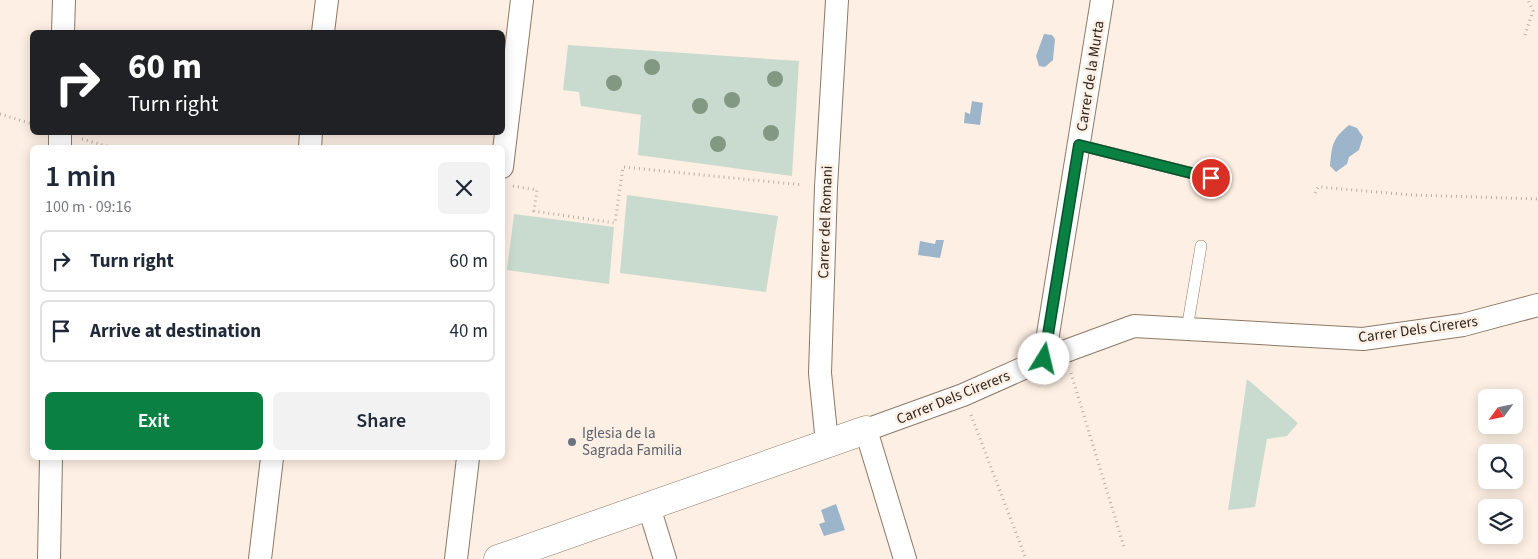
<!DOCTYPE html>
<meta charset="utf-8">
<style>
:root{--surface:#fff;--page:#f2f2f3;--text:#1f2937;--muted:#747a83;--line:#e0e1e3;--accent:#0b8043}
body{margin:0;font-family:"Source Sans 3",sans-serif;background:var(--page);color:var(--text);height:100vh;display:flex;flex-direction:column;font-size:19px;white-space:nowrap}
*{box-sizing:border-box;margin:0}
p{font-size:16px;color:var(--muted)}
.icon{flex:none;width:28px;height:28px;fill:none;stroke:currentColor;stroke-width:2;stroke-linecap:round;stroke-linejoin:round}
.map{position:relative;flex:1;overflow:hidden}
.details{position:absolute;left:30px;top:145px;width:475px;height:315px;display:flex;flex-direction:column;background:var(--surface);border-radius:8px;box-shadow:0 2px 12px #0003}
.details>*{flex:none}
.banner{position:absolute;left:30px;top:30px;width:475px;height:105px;border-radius:8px;box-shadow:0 2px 12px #0003;background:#202124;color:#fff;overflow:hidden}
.needle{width:32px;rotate:237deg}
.fabs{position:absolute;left:1478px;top:389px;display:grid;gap:10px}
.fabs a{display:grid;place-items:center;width:45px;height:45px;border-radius:8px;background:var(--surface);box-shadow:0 2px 12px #0003;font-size:25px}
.pin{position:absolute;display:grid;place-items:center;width:42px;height:42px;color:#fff;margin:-21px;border:2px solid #fff;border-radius:50%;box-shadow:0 1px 5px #0007}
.me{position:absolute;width:55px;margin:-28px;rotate:9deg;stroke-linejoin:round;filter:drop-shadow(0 0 4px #0008)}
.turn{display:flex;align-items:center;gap:18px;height:105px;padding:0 15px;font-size:22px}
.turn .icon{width:65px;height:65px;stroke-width:2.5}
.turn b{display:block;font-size:35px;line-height:42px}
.round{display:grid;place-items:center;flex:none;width:52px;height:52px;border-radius:8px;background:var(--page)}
.overview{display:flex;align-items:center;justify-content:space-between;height:85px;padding:0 15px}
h1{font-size:30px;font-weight:600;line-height:38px}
.button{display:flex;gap:10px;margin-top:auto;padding:10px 15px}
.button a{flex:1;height:58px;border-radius:8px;background:var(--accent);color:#fff;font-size:20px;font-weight:600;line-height:58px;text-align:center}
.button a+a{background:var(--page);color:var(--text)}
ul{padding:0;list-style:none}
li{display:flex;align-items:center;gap:15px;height:62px;margin:0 10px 8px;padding:0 5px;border:2px solid var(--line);border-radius:8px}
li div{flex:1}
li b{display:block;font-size:19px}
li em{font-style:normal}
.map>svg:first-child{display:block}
.green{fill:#c8dbce}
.water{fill:#9db5ca}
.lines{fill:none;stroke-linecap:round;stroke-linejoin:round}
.service-casing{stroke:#8d7966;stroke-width:12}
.minor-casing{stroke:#8d7966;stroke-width:24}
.tertiary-casing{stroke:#8d7966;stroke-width:29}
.path{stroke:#baaea3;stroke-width:3;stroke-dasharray:1 4;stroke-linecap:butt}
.service{stroke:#fff;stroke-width:11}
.minor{stroke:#fff;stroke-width:22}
.tertiary{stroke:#fff;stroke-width:28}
.tree{fill:#839883}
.route-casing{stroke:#07532c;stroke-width:12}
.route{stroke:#0b8043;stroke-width:9}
.worship-dot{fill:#6b7280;stroke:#fdefe3;stroke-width:2}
.labels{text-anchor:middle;stroke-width:5;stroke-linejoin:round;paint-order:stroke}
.street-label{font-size:15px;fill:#2d251d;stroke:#fdefe3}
.worship-label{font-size:15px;fill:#5b616d;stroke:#fdefe3;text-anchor:start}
</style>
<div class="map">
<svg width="1538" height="559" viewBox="0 0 1538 559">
<rect width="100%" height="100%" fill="#fdefe3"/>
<g class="green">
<path d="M 568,45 L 799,61 L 792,176 L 638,155 L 641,115 L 581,106 L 579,92 L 563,90 Z"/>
<path d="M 627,195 L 778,216 L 766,292 L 620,273 Z"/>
<path d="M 514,214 L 614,227 L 609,284 L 507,270 Z"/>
<path d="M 1247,379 L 1298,423 L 1287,436 L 1267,439 L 1255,507 L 1228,510 Z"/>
</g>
<g class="water">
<path d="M 1044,34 L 1052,35 L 1055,39 L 1053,60 L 1045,67 L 1039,66 L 1036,56 Z"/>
<path d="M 972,101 L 983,103 L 980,125 L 964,123 L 965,112 L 970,114 Z"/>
<path d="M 1349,125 L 1357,128 L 1363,137 L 1359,150 L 1349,157 L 1347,164 L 1336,172 L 1330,166 C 1332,145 1332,139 1349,125 Z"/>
<path d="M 936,240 L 944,240 L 940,258 L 918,255 L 920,241 L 935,244 Z"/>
<path d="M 836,504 L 845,530 L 824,536 L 819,524 L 825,522 L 821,510 Z"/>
</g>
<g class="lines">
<defs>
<g id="service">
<path d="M 1079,145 L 1211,178"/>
<path d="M 1187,329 L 1201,246"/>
</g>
<g id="minor">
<path d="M 63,32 L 64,0"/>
<path d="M 323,32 L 327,0"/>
<path d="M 60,148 L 60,132"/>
<path d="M 310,148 L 311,132"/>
<path d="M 502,167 L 522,0"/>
<path d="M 1044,359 L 1102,0"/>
<path d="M 827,443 L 820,373 L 826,187 L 837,0"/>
<path d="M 649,507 L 665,559"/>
<path d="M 49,559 L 51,458"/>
<path d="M 260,559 L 272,458"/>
<path d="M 456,559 L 468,458"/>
<path d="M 905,559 L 866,430 L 963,395 L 1044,359 L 1134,326 L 1363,339 L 1463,325 L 1538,305"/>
</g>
<path id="tertiary" d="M 498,559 L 866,430"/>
</defs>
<use href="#service" class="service-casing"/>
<use href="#minor" class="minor-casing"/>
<use href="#tertiary" class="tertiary-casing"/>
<g class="path">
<path d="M 1525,35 L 1533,11 L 1528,0"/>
<path d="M 0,114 L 32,124"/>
<path d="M 82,139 L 113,148"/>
<path d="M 513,186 L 537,190 L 534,211 L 615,223 L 623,167 L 803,185"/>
<path d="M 1315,193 L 1318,187 L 1413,195 L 1538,199"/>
<path d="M 1071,373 L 1124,547"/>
<path d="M 971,415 L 1026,559"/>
</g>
<use href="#service" class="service"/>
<use href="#minor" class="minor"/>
<use href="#tertiary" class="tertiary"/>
</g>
<g class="tree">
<circle cx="652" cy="67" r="8"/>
<circle cx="775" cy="79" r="8"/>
<circle cx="614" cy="83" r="8"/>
<circle cx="732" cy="100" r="8"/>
<circle cx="700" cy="106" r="8"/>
<circle cx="771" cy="133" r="8"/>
<circle cx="718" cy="144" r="8"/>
</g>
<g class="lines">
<defs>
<path id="route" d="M 1044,359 L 1079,145 L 1211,178"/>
</defs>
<use href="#route" class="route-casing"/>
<use href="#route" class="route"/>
</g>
<circle class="worship-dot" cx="572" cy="442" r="5"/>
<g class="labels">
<g class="street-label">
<text transform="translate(1090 76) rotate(-81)" y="5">Carrer de la Murta</text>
<text transform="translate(825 222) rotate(-88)" y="5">Carrer del Romani</text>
<text transform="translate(1418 329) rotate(-8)" y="5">Carrer Dels Cirerers</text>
<text transform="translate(953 397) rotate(-22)" y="5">Carrer Dels Cirerers</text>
</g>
<g class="worship-label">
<text x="582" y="438">Iglesia de la<tspan x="582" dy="17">Sagrada Familia</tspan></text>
</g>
</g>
</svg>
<div class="fabs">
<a><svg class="needle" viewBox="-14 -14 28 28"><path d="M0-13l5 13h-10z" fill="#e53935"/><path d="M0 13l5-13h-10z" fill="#747a83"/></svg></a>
<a><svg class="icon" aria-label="search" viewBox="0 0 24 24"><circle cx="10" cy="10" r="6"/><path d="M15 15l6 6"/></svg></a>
<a><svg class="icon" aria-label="layers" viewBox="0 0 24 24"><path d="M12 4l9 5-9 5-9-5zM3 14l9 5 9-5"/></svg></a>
</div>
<div class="pin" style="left:1211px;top:178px;background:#d93025"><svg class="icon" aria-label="arrive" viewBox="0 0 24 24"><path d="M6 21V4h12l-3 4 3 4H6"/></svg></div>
<svg class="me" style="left:1044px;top:359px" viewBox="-20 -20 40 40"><circle r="19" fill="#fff"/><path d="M0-13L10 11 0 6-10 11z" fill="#0b8043"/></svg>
<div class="banner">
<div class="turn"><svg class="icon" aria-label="right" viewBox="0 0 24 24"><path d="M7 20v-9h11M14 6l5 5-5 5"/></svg><div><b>60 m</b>Turn right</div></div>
</div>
<section class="details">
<div class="overview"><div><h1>1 min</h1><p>100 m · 09:16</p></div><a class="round"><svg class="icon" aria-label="close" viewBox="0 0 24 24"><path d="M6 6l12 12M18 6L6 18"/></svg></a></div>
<ul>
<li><svg class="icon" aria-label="right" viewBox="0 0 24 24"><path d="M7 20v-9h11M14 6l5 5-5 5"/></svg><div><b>Turn right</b></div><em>60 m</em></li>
<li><svg class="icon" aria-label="arrive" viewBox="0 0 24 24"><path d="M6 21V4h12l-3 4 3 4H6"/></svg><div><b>Arrive at destination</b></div><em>40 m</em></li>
</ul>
<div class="button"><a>Exit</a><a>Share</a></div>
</section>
</div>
